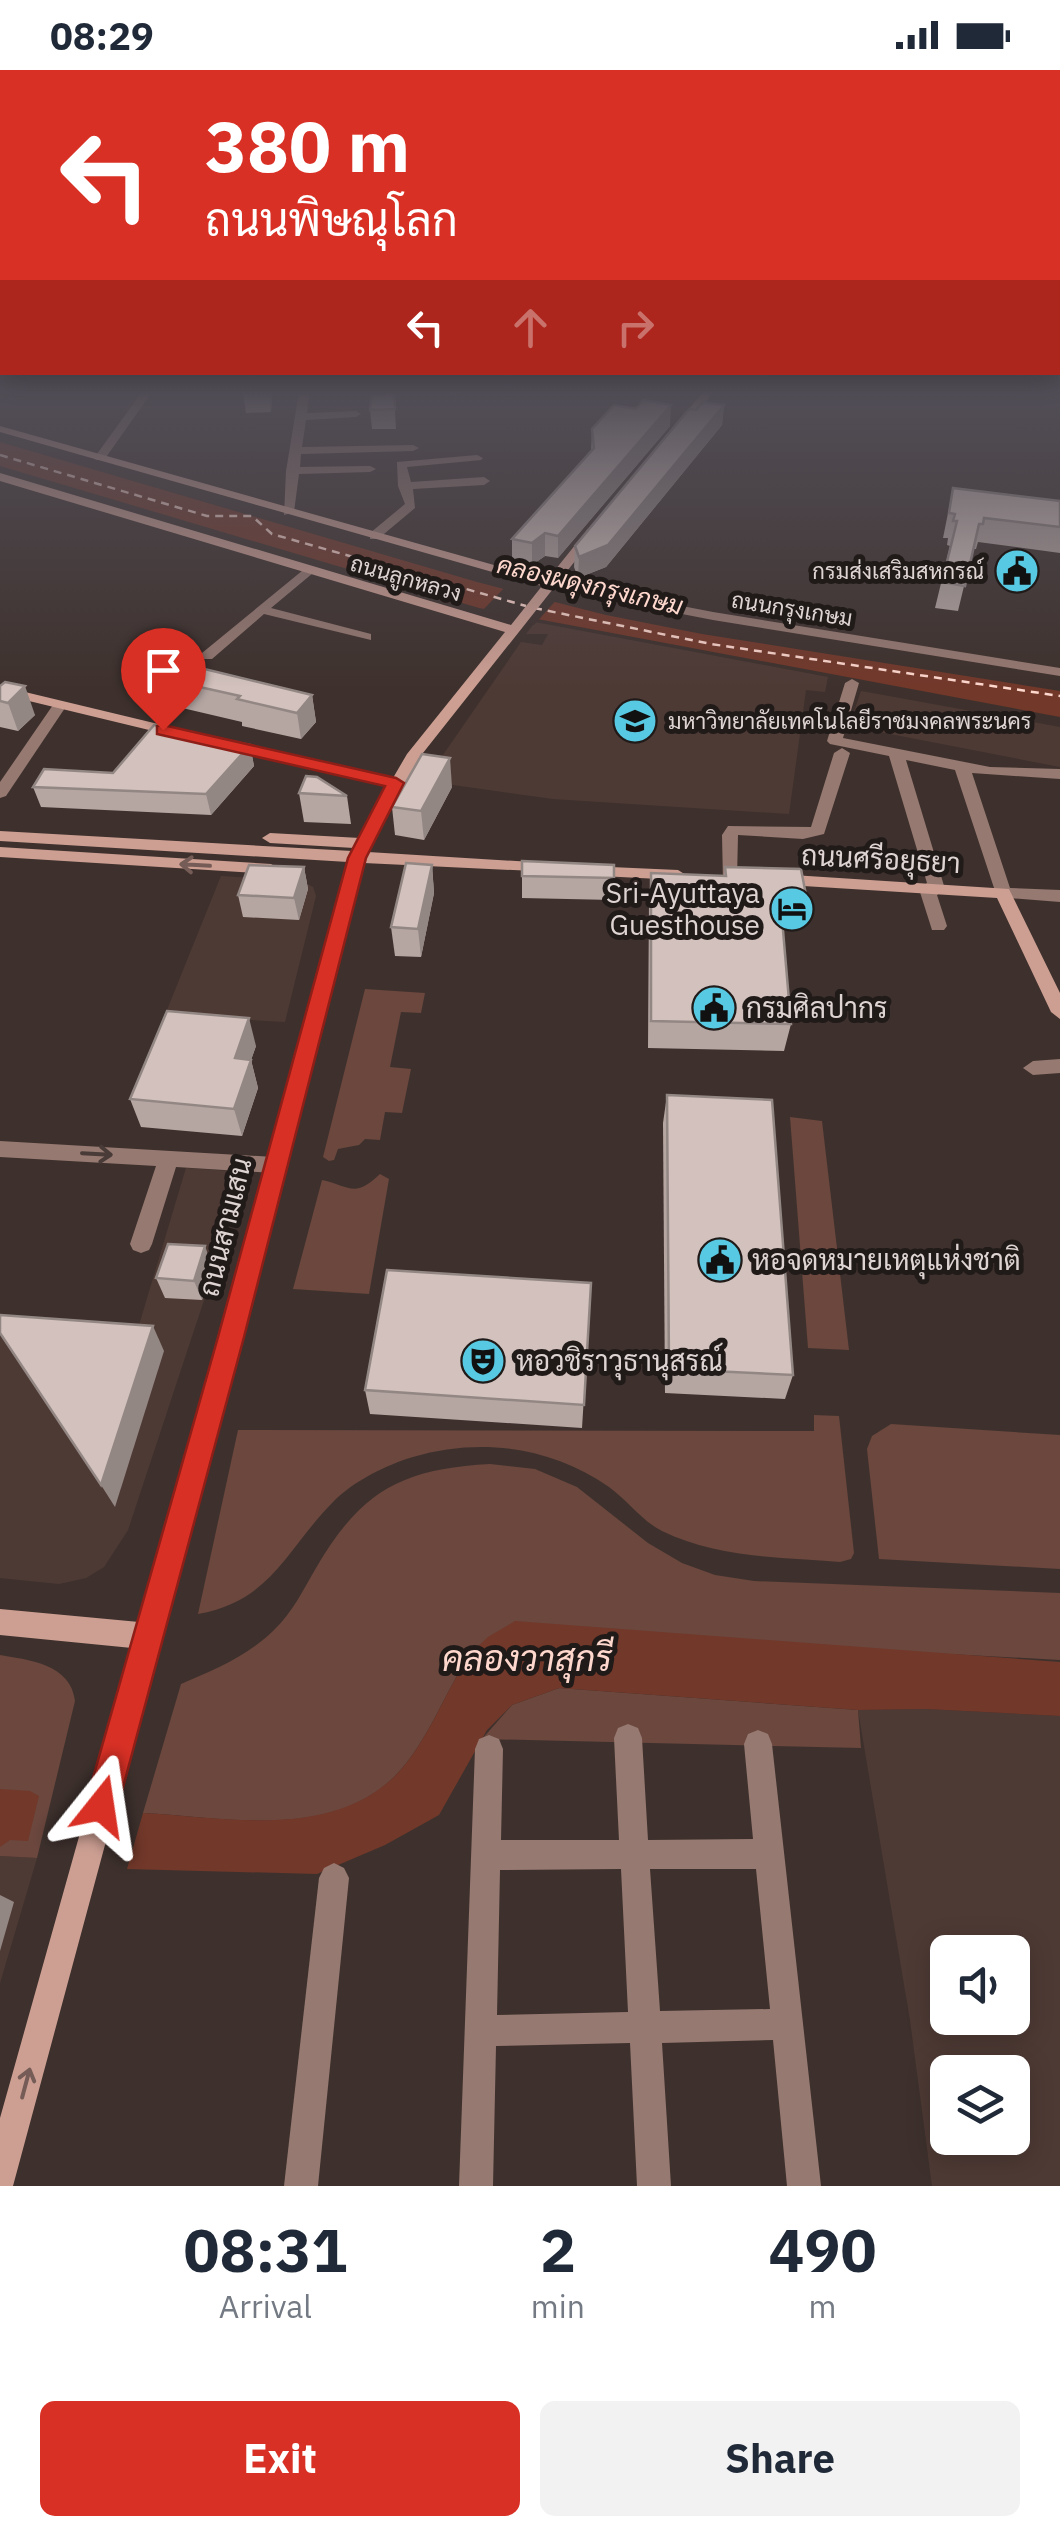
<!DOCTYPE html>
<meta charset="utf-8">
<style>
:root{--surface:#fff;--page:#f2f2f3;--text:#1f2937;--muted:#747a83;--accent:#d93025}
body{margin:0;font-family:"IBM Plex Sans",Sarabun,sans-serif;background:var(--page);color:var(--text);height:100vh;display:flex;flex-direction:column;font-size:38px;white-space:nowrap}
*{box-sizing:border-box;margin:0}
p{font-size:32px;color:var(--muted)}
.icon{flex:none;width:55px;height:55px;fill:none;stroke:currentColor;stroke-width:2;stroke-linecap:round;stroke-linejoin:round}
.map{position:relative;height:2116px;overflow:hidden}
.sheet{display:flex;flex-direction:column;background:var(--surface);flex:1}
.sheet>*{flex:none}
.top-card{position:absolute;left:0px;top:0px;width:1060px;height:305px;box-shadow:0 5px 25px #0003;background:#d93025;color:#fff;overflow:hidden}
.controls{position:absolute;left:930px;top:1865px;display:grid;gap:20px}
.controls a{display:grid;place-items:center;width:100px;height:100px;border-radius:15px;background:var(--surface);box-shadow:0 5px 25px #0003;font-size:50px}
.pin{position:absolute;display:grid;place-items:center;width:85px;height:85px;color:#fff;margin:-102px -42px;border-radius:50% 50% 50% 0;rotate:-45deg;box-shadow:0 0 10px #0007}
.pin .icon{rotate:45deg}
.me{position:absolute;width:110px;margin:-55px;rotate:15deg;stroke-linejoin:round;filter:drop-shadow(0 0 8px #0008)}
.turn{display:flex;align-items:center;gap:35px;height:210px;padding:0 40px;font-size:45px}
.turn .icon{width:130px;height:130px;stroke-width:2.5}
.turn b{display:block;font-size:70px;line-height:85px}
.lanes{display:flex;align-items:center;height:95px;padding:0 40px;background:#0003;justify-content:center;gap:50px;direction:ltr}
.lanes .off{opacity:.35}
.eta{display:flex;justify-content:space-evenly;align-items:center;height:170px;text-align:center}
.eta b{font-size:60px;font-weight:700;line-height:70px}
.primary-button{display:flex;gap:20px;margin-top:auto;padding:20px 40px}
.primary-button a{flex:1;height:115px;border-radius:15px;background:var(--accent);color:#fff;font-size:40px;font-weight:700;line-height:115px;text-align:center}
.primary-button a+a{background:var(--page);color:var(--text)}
.status{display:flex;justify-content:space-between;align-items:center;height:70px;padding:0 50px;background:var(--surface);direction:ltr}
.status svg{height:28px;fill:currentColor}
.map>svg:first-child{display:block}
.built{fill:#4e3a35;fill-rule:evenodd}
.green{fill:#6b473e}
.water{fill:#72382a}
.pier{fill:#3e312d}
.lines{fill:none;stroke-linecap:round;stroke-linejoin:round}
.ferry{stroke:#fed7cd;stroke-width:2.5;stroke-dasharray:8 6;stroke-linecap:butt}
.street{fill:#967971;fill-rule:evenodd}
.secondary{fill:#cd9f93;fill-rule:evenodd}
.wall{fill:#b5a6a2}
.shaded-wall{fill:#938784}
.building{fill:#d2c1bc;stroke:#938784;stroke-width:2.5}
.oneway{stroke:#765c56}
.oneway2{stroke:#493b38}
.route{fill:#d93025;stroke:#8d1f18;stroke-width:2.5}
.labels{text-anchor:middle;stroke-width:10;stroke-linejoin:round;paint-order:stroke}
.far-poi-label{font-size:22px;fill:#ded5d3;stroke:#201a19;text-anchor:end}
.far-street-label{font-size:22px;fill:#ded5d3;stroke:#201a19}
.far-water-label{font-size:25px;font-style:italic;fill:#fed7cd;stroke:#201a19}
.street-label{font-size:28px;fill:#ded5d3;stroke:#201a19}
.poi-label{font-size:28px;fill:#ded5d3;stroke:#201a19;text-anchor:start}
.near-water-label{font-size:35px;font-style:italic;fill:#fed7cd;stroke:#201a19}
</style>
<div class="status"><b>08:29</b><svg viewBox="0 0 49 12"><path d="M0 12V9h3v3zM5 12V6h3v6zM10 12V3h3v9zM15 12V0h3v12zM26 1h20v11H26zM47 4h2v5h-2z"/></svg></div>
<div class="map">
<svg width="1060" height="2116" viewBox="0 0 1060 2116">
<rect width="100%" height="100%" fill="#3e312d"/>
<g class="built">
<path d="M 535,552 L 828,607 L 825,622 L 806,620 L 789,744 L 553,729 L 425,711 L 521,572 L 542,575 L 548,564 L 526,564 Z"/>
<path d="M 861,621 L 1060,657 L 1060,697 L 849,656 Z"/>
<path d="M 221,806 L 302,811 L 313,817 L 316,826 L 285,952 L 165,945 Z"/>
<path d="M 186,1098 L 230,1101 L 236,1105 L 241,1118 L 128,1460 L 104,1497 L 86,1508 L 59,1514 L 0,1508 L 0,1267 L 6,1251 L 137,1262 Z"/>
<path d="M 926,1639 L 1060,1646 L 1060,2116 L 932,2116 L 910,1950 L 858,1640 ZM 948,1882 L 1012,1882 L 1012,1948 L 948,1948 ZM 948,2002 L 1012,2002 L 1012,2068 L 948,2068 Z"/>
<path d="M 0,1786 L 37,1788 L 0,1913 Z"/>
</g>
<g class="green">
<path d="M 365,919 L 425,923 L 421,943 L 401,942 L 390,997 L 411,999 L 402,1043 L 385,1042 L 380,1070 L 365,1069 L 359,1075 L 338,1079 L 334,1090 L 329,1091 L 323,1087 Z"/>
<path d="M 790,1047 L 822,1051 L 849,1280 L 808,1278 Z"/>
<path d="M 380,1104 L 389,1109 L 369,1224 L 293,1219 L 322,1110 C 350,1116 354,1129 380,1104 Z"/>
<path d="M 814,1345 L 839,1346 L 854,1483 L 851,1489 L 840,1492 C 780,1487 717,1488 662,1461 C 642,1451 627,1430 609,1417 C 551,1377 481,1367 413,1387 C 386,1395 354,1411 334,1431 C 286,1479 272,1531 198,1544 L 238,1360 L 814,1361 Z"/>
<path d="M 891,1354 L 1060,1365 L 1060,1499 L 879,1489 L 867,1379 L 872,1366 Z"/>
<path d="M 490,1394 L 535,1399 L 577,1417 L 648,1473 L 682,1493 L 715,1505 L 754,1511 L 1060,1523 L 1060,1590 L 838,1578 L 472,1582 C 445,1620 428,1673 395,1706 C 330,1771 225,1747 143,1743 L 181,1614 C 214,1600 247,1586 273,1561 C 293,1542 303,1520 316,1498 C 361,1421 401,1399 490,1394 Z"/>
<path d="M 0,1585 C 29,1590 71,1594 75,1631 L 37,1788 L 0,1786 Z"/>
<path d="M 559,1618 L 858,1640 L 861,1678 L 482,1669 L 512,1635 Z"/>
</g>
<g class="water">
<path d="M 0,372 L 477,512 L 606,545 L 702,564 L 1060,621 L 1060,647 L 479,538 L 0,396 Z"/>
<path d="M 515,1551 L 1060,1592 L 1060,1646 L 926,1639 L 858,1640 L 559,1618 L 512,1635 L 487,1660 L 439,1745 L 385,1775 L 317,1804 L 127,1799 L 143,1743 C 225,1747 329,1770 395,1706 C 428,1673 445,1620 472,1582 L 488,1567 Z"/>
<path d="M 0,1719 L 30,1721 L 39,1726 L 28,1771 L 10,1770 L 0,1777 Z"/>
</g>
<path class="pier" d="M 507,515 L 558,528 L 534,555 L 481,542 Z"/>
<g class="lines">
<g class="ferry">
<path d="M 0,385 L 207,446 L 252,446 L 272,464 L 526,536"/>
<path d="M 534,538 L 711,574 L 1060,626"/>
</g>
<g class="street">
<path d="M 142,322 L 152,322 L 104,390 L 96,390 L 94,388 Z"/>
<path d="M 299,322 L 309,322 L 307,343 L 356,341 L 361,344 L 356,347 L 306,350 L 302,377 L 413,375 L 419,378 L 413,381 L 301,384 L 300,397 L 370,396 L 376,399 L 370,402 L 299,404 L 294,442 L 284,445 L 286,401 Z"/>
<path d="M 448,322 L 464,322 L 452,326 Z"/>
<path d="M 477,385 L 483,388 L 481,390 L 407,397 L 411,412 L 484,407 L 490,411 L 484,415 L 413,419 L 415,438 L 378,469 L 370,469 L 370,463 L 405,434 L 398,416 L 397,392 Z"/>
<path d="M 308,496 L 313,497 L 313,503 L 271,538 L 371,564 L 371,570 L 264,544 L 212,589 L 202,589 L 202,583 Z"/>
<path d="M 548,510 L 713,542 L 1060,598 L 1060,606 L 713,550 L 543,517 L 541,514 Z"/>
<path d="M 852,609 L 859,613 L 843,668 L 990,697 L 1060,699 L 1060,709 L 972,703 L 1010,818 L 1060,820 L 1060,832 L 997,827 L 955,700 L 906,690 L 945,819 L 937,825 L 947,856 L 944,860 L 932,860 L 919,819 L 927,813 L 889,686 L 830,674 L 827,671 L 845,613 Z"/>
<path d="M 60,631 L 67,635 L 6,726 L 0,728 L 0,712 L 55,632 Z"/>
<path d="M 842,678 L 850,683 L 824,764 L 803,769 L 738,765 L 737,808 L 729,813 L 723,812 L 722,765 L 728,756 L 811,757 L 834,683 Z"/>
<path d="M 1060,989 L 1060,1003 L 1033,1005 L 1023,998 L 1033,991 Z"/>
<path d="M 0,1071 L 274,1087 L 281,1089 L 284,1095 L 281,1101 L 274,1103 L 176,1097 L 152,1174 L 149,1180 L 141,1183 L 133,1180 L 130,1174 L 156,1096 L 0,1087 Z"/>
<path d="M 628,1654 L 638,1658 L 642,1668 L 648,1770 L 753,1769 L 744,1674 L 748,1664 L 758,1660 L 768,1664 L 772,1674 L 821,2116 L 787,2116 L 773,1970 L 662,1973 L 671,2116 L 637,2116 L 630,1973 L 496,1976 L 493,2116 L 459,2116 L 475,1679 L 479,1669 L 489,1665 L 499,1669 L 503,1679 L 501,1770 L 619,1770 L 614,1668 L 618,1658 ZM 621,1799 L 628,1942 L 497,1945 L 500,1800 ZM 650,1799 L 756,1799 L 770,1939 L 660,1941 Z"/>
<path d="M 334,1793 L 344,1798 L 349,1808 L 318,2116 L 284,2116 L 319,1808 L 324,1798 Z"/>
</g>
<g class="secondary">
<path d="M 703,322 L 713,322 L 682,361 L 674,361 L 674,357 Z"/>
<path d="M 0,356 L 547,510 L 588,459 L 598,462 L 419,688 L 368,782 L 549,793 L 557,798 L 555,802 L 364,793 L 242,1267 L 13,2116 L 0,2116 L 0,2048 L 132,1578 L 0,1565 L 0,1539 L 139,1552 L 348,792 L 0,771 L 0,761 L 352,781 L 354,778 L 270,773 L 262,768 L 270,763 L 360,768 L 388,716 L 222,677 L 222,671 L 393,708 L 407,684 L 505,562 L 0,411 L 0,403 L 511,555 L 542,516 L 0,362 Z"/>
<path d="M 0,616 L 179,659 L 181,662 L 174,666 L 0,624 Z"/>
<path d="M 0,777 L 271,794 L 279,799 L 271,804 L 0,787 Z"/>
<path d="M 588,796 L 678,800 L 686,805 L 678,810 L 582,805 L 582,797 Z"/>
<path d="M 777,804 L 1009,819 L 1060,923 L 1060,949 L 1051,942 L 997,828 L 771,814 L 771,806 Z"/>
</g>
</g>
<g class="wall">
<path d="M 243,322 L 272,322 L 271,342 L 246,343 Z"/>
<path d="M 394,324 L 396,359 L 372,359 L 370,340 Z"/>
<path d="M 724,335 L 722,355 L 606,497 L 578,508 L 574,497 L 575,476 L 696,340 Z"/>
<path d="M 670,356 L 558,488 L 545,486 L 532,495 L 512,491 L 512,469 L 591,381 L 592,359 Z"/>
<path d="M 953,418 L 1060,431 L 1060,483 L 978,472 L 976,479 L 973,479 L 958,541 L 935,538 L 950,476 L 947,475 L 948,468 L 943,468 Z"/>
<path d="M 137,603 L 312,625 L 316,652 L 301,669 L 242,656 L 242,652 L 144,629 Z"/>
<path d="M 0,616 L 35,645 L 18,661 L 0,657 Z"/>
<path d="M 250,675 L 254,696 L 211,745 L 41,737 L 33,717 L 113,703 Z"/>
<path d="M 452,717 L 424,770 L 395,765 L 392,737 Z"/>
<path d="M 299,723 L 347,726 L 351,754 L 304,752 Z"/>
<path d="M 432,795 L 434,823 L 421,887 L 395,886 L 391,857 Z"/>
<path d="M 614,795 L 613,830 L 522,828 L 522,806 Z"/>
<path d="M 304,797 L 308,819 L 299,850 L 243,847 L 238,825 Z"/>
<path d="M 725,797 L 806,825 L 800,852 L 782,852 L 791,954 L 784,981 L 648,978 L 649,830 L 651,803 L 724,806 Z"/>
<path d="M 256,976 L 251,990 L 258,1018 L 242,1066 L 141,1057 L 130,1029 Z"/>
<path d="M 667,1025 L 793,1305 L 785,1329 L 665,1323 L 663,1053 Z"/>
<path d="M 212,1196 L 202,1230 L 165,1228 L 156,1208 Z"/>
<path d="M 591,1213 L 582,1358 L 370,1344 L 365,1320 Z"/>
</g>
<g class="shaded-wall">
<path d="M 268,322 L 272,322 L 271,342 L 268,323 Z"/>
<path d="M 671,335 L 670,356 L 558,488 L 558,466 Z"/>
<path d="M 724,335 L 722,355 L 606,497 L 578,508 L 579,487 Z"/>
<path d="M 545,463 L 545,486 L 532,495 L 532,473 Z"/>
<path d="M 25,616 L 35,645 L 18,661 L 8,633 Z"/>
<path d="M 312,625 L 316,652 L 301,669 L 297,643 Z"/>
<path d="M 250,675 L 254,696 L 211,745 L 206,724 Z"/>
<path d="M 450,688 L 452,717 L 424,770 L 421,741 Z"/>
<path d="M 432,795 L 434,823 L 421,887 L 418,859 Z"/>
<path d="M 304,797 L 308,819 L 299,850 L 294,828 Z"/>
<path d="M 249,948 L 256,976 L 251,990 L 258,1018 L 242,1066 L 234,1039 L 235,988 Z"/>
<path d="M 205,1176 L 212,1196 L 202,1230 L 194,1211 Z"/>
<path d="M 153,1256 L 164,1281 L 115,1437 L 101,1415 Z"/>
<path d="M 0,1825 L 14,1832 L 0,1881 Z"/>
</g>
<g class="building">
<path d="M 243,322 L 268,322 L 268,323 L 243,324 Z"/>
<path d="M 394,324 L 395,339 L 370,340 L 372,325 Z"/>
<path d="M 643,330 L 671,335 L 558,466 L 545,463 L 532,473 L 512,469 L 594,378 L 592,359 L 614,335 L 636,339 Z"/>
<path d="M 703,332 L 724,335 L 608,475 L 579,487 L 575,476 L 689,339 L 696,340 Z"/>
<path d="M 953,418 L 1060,431 L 1060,457 L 984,448 L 983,454 L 979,454 L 965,516 L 942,512 L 957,451 L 953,451 L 955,444 L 949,443 Z"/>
<path d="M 155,587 L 312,625 L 297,643 L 237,629 L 240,626 L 137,603 Z"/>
<path d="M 5,612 L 25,616 L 8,633 L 0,631 L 0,616 Z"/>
<path d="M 154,655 L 250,675 L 206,724 L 33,717 L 44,699 L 113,703 Z"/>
<path d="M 422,684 L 450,688 L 421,741 L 392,737 Z"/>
<path d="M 306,706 L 317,707 L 347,726 L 299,723 Z"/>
<path d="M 522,791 L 614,795 L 614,808 L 522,806 Z"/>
<path d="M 406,793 L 432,795 L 418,859 L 391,857 Z"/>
<path d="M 249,795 L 304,797 L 294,828 L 238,825 Z"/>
<path d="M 725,797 L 801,799 L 806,825 L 780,825 L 791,954 L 651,951 L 651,803 L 726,806 Z"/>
<path d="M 167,941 L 249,948 L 235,988 L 251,990 L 234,1039 L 130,1029 Z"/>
<path d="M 667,1025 L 772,1030 L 793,1305 L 669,1299 Z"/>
<path d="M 168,1174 L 205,1176 L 194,1211 L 156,1208 Z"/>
<path d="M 387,1200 L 591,1213 L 584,1335 L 365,1320 Z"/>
<path d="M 0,1245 L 153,1256 L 101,1415 L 0,1263 Z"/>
</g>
<defs><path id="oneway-shaft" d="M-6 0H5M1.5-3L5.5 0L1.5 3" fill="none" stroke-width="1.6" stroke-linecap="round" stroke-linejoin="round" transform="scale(2.5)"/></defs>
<g class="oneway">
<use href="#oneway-shaft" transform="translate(195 795) rotate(-177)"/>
<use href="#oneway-shaft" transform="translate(26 2013) rotate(-75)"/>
</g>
<use class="oneway2" href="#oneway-shaft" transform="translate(97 1084) rotate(3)"/>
<linearGradient id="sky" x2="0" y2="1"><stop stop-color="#221b19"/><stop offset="0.52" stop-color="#524e57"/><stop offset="1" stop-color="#524e57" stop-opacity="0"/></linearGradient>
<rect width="1060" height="618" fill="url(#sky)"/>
<path class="route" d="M 163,655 L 396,708 L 404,713 L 366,788 L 244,1267 L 118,1736 L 113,1748 L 101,1753 L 90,1748 L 85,1736 L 218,1267 L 348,788 L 385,716 L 157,664 L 157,656 Z"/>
<defs>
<symbol id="civic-disc" viewBox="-11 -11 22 22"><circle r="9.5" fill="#57c9e3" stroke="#201a19"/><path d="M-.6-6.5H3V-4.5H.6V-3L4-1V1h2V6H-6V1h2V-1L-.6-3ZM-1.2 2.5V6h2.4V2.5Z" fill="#111"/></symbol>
<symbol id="university-disc" viewBox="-11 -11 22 22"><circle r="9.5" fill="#57c9e3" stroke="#201a19"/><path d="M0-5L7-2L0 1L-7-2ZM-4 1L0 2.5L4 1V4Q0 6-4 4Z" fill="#111"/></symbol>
<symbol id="hotel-disc" viewBox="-11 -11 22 22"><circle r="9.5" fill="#57c9e3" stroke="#201a19"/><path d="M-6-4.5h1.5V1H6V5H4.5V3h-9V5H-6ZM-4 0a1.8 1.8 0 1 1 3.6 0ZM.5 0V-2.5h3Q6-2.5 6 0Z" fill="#111"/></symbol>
<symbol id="theatre-disc" viewBox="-11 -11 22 22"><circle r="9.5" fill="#57c9e3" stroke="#201a19"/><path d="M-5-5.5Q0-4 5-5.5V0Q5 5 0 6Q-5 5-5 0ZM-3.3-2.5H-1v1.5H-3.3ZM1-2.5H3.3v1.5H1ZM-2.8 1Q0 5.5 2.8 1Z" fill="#111"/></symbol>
</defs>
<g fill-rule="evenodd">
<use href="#civic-disc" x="992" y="476" width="50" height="50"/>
<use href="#university-disc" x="610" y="626" width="50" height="50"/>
<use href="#hotel-disc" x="767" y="814" width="50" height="50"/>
<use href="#civic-disc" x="689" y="913" width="50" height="50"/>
<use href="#civic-disc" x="695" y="1165" width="50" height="50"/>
<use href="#theatre-disc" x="458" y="1266" width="50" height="50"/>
</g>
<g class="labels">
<g class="far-poi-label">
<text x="984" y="509">กรมส่งเสริมสหกรณ์</text>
<text x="668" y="659" text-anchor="start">มหาวิทยาลัยเทคโนโลยีราชมงคลพระนคร</text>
</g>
<g class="far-street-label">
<text transform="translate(406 508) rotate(16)" y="8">ถนนลูกหลวง</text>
<text transform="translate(792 539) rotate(9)" y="8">ถนนกรุงเกษม</text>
</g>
<g class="far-water-label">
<text transform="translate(590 515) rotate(13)" y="9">คลองผดุงกรุงเกษม</text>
</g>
<g class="street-label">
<text transform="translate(881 789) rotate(3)" y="10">ถนนศรีอยุธยา</text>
<text transform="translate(225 1157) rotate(-76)" y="10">ถนนสามเสน</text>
</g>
<g class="poi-label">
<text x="760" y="833" text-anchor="end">Sri-Ayuttaya<tspan x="760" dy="32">Guesthouse</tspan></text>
<text x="746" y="948">กรมศิลปากร</text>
<text x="752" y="1200">หอจดหมายเหตุแห่งชาติ</text>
<text x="516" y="1301">หอวชิราวุธานุสรณ์</text>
</g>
<g class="near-water-label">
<text x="527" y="1601">คลองวาสุกรี</text>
</g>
</g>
</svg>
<div class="controls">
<a><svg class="icon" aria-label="sound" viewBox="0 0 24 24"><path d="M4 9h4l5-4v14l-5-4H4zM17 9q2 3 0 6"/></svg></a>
<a><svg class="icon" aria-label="layers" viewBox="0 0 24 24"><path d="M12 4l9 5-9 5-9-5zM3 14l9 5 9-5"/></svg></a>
</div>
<div class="pin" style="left:163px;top:660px;background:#d93025"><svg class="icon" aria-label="arrive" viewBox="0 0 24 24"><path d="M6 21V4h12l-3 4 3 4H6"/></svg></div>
<svg class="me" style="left:101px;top:1736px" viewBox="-20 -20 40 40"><path d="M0-17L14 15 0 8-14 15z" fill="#d93025" stroke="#fff" stroke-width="4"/></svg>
<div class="top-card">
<div class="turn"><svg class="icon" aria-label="left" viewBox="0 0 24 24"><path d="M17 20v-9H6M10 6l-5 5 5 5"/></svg><div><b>380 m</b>ถนนพิษณุโลก</div></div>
<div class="lanes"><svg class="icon" aria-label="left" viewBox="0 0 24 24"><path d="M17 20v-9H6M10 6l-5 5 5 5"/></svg><svg class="icon off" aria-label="ahead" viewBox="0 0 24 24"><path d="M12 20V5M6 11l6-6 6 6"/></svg><svg class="icon off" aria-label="right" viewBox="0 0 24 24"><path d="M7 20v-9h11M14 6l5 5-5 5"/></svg></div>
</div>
</div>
<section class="sheet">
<div class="eta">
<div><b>08:31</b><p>Arrival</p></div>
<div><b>2</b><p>min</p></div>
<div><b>490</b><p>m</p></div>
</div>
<div class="primary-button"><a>Exit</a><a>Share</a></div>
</section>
